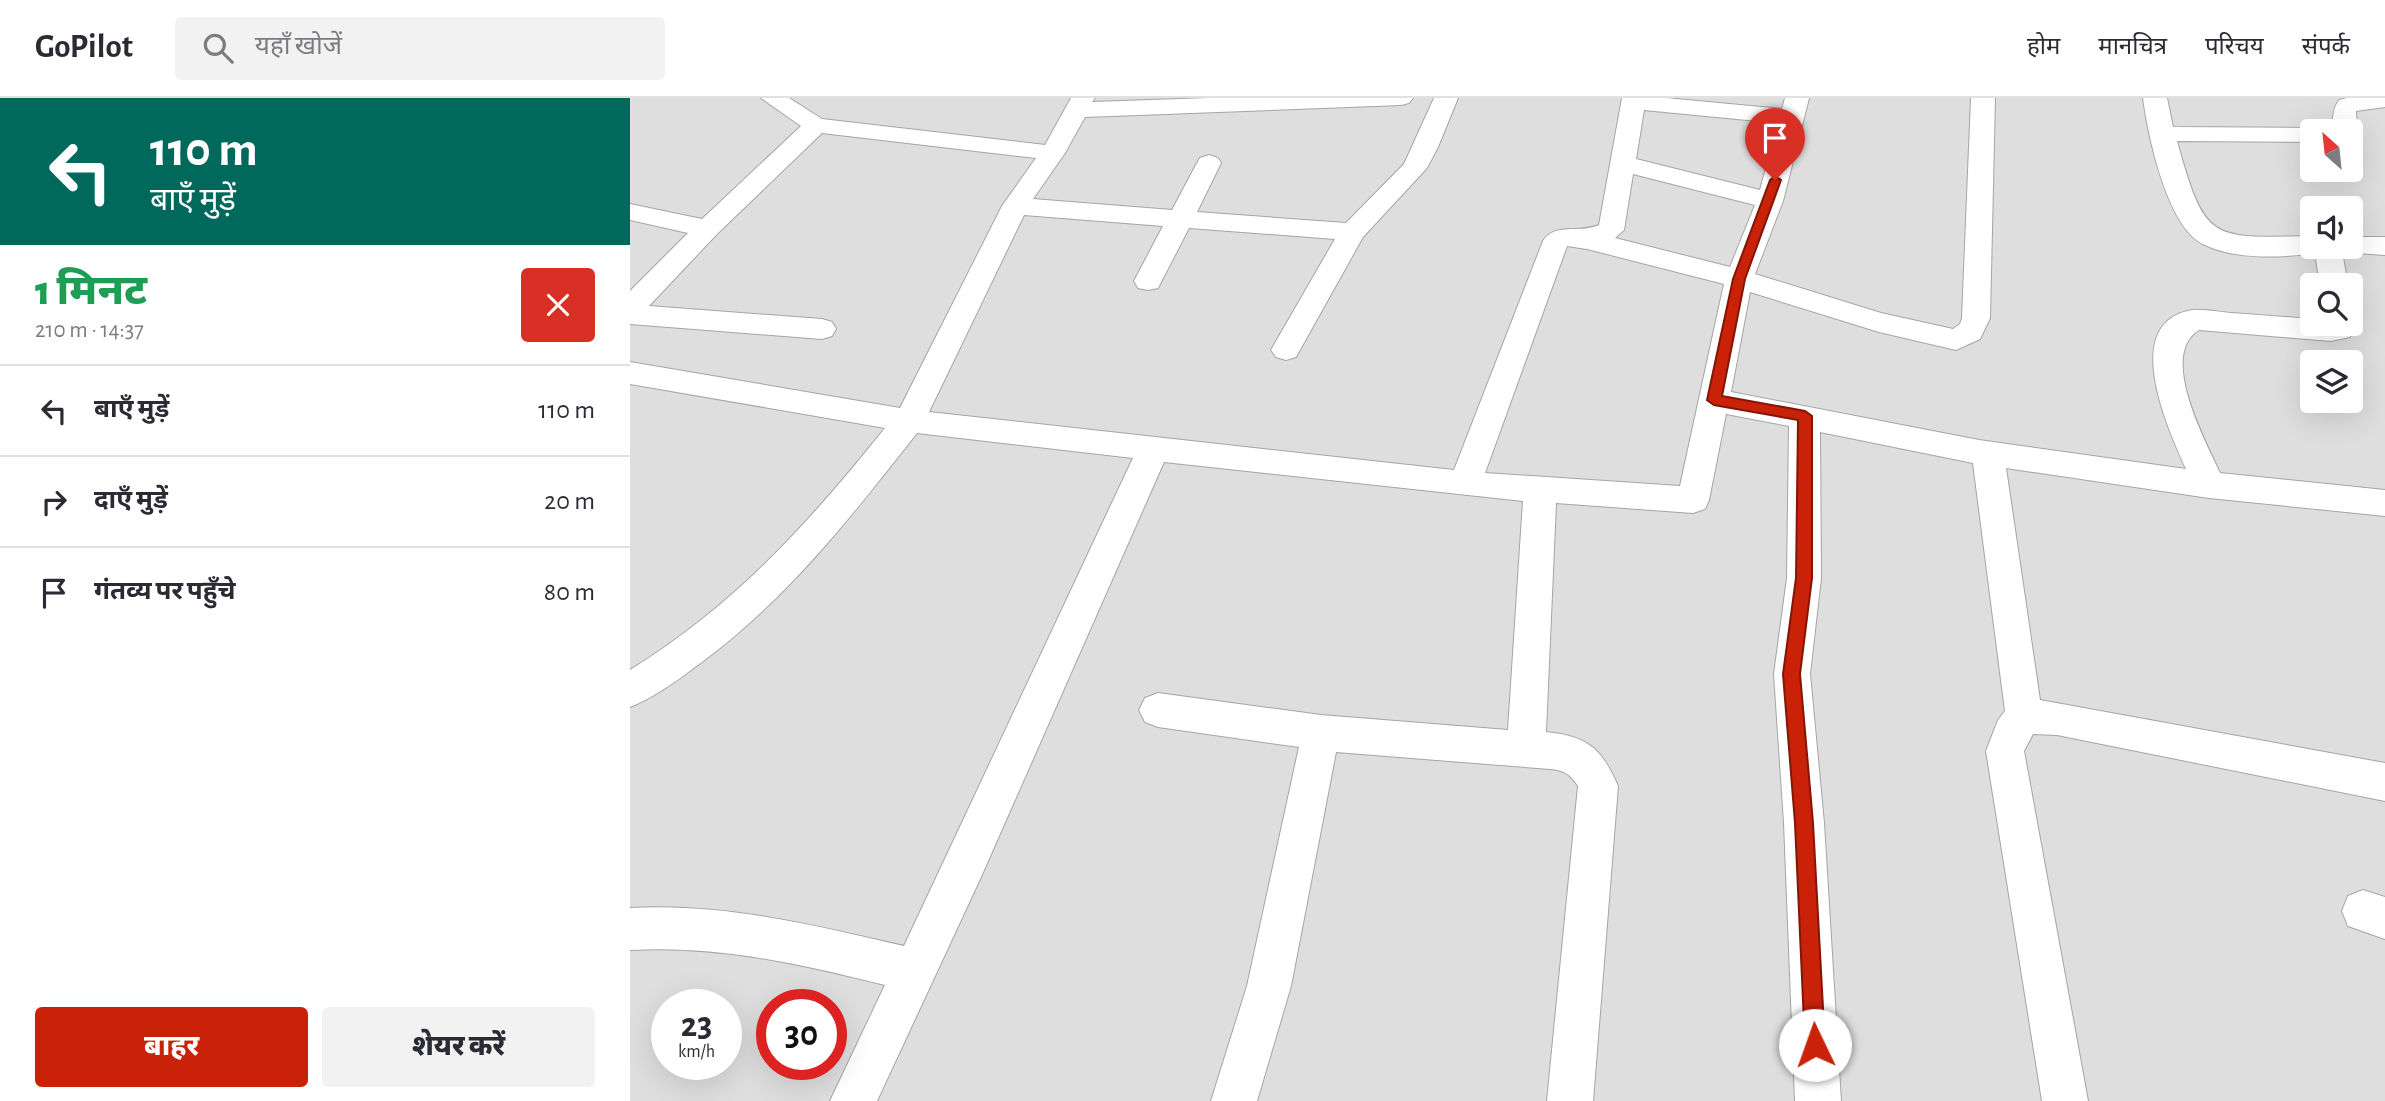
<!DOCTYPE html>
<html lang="hi">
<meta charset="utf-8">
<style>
:root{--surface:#fff;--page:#f2f2f3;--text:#2b2b33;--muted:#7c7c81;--line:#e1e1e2;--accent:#c92209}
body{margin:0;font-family:"Alegreya Sans","Noto Sans Devanagari",sans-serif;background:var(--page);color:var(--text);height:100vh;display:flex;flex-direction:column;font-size:26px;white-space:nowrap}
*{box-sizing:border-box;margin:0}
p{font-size:23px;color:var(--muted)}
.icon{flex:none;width:38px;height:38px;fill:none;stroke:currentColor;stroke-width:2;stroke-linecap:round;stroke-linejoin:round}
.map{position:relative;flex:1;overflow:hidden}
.panel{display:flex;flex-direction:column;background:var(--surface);width:630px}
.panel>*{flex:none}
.top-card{background:#00695c;color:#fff;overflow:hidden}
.needle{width:46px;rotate:333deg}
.buttons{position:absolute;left:1670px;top:21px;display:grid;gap:14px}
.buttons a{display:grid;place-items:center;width:63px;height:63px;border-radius:7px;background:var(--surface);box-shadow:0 7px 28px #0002;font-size:35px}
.speed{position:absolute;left:21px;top:891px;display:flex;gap:14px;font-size:35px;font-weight:700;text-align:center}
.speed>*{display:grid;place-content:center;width:91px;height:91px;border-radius:50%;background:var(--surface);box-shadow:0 7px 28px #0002;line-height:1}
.speed small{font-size:18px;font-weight:400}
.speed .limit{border:10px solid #d22;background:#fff;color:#111}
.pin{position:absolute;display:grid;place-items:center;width:60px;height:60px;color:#fff;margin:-72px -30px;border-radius:50% 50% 50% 0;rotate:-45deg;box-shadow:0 0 7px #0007}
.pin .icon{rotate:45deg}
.me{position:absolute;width:77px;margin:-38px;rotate:357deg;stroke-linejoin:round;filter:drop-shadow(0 0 5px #0008)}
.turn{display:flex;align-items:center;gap:24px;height:147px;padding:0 35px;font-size:32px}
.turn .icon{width:91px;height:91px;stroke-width:2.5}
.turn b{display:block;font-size:49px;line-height:60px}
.round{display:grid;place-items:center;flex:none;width:74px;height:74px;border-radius:7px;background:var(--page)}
.overview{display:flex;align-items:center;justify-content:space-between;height:119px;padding:0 35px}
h1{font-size:42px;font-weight:800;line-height:52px;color:#1e9e55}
.action{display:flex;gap:14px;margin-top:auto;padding:14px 35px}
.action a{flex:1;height:80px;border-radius:7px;background:var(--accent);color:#fff;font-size:28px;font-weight:800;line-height:80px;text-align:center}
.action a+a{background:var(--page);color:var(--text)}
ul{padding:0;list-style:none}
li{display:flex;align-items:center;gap:21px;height:91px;padding:0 35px;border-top:2px solid var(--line)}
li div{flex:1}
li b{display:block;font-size:26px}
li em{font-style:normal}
header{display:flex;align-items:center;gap:42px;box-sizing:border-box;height:98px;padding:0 35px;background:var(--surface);border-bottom:2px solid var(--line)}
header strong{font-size:33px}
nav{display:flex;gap:38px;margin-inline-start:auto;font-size:24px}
.search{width:490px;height:63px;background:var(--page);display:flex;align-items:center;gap:18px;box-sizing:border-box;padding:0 24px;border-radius:7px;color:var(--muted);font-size:26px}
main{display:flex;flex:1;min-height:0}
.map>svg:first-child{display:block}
.residential{fill:#dfdede;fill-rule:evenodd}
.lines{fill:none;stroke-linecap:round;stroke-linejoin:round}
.street-casing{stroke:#a5a5a5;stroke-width:2}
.street{fill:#fff;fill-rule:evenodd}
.route{fill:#c92209;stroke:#831606;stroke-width:2}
</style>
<header>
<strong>GoPilot</strong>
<div class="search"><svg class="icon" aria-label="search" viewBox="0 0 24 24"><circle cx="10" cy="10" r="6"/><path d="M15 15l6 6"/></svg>यहाँ खोजें</div>
<nav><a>होम</a><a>मानचित्र</a><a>परिचय</a><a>संपर्क</a></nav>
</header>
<main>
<section class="panel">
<div class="top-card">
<div class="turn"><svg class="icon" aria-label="left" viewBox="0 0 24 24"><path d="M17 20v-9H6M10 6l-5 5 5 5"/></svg><div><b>110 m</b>बाएँ मुड़ें</div></div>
</div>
<div class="overview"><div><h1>1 मिनट</h1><p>210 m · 14:37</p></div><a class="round" style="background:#d93025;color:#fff"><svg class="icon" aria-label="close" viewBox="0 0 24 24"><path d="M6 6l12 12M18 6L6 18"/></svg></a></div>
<ul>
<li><svg class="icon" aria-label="left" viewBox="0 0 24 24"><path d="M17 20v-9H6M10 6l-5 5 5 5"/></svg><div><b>बाएँ मुड़ें</b></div><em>110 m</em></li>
<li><svg class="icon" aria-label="right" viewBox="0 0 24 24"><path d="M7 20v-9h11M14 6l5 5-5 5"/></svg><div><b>दाएँ मुड़ें</b></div><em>20 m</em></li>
<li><svg class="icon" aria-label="arrive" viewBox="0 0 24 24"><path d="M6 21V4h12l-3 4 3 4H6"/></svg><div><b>गंतव्य पर पहुँचे</b></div><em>80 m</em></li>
</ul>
<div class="action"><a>बाहर</a><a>शेयर करें</a></div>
</section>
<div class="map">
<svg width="1755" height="1003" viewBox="0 0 1755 1003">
<rect width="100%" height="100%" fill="#f1efe8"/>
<path class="residential" d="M 0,0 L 1755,0 L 1755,1003 L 0,1003 ZM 1682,33 L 1720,33 L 1720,72 L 1682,72 ZM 1682,110 L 1720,110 L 1720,149 L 1682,149 ZM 1682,187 L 1720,187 L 1720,226 L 1682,226 ZM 1682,264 L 1720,264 L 1720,303 L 1682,303 ZM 37,906 L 96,906 L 96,966 L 37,966 ZM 142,906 L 201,906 L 201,966 L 142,966 Z"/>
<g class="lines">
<defs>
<g id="street">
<path d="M 131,0 L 159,0 L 192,21 L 415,47 L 441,0 L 465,0 L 462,4 L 579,0 L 783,0 L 779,5 L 771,7 L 455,19 L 435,55 L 403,101 L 542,112 L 567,65 L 570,60 L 579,57 L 588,60 L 591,65 L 567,114 L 716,125 L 774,66 L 804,0 L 828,0 L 808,49 L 797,70 L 733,139 L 666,259 L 656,262 L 646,259 L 641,252 L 705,141 L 559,130 L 528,190 L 518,192 L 508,190 L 504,183 L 533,128 L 394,117 L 299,314 L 824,372 L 913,143 C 925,124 948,136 969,127 L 992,0 L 1036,0 L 1152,11 L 1155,0 L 1179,0 L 1153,103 L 1125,176 L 1251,215 L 1323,231 L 1330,226 L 1332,220 L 1341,0 L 1365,0 L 1360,220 L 1350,241 L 1326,252 L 1249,234 L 1120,194 L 1101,294 L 1349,342 L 1556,371 C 1539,333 1488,223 1563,212 C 1575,211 1589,214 1601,215 C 1628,217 1655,219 1682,221 L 1682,226 L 1720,226 L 1722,219 L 1726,226 L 1720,239 L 1701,243 L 1569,232 C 1528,257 1575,342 1590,375 L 1755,392 L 1755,418 L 1579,400 L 1376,370 L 1410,602 L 1755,665 L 1755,703 L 1427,637 L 1403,636 L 1394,653 L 1458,1003 L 1412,1003 L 1356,653 L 1368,622 L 1375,613 L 1343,365 L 1190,334 L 1191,480 L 1180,576 L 1194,725 L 1211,1003 L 1165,1003 L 1154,725 L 1144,576 L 1157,480 L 1159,328 L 1096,316 L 1079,402 L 1075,411 L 1063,415 L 926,405 L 916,634 C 958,638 972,651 988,688 L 963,1003 L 917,1003 L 948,688 C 940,676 934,672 920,671 L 706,654 L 661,888 L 627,1003 L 581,1003 L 617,888 L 669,649 L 528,629 L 515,624 L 509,612 L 515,600 L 528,595 L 691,617 L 878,632 L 893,403 L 534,364 L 351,779 L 247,1003 L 200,1003 L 255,887 C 170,866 88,847 0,852 L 0,810 C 95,805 183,827 274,848 L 503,360 L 287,335 C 221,419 158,500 72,564 C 50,580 26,599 0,609 L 0,572 C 105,507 179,425 255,330 L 0,286 L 0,264 L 270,310 L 372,108 L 406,60 L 192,35 L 86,137 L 19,208 L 192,221 L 202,224 L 206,231 L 202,238 L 192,241 L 0,226 L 0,193 L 58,135 L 0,122 L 0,106 L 72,121 L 171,28 ZM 1014,12 L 1148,25 L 1130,92 L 1006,61 ZM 1003,76 L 1125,107 L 1100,169 L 985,140 L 994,132 ZM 937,148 L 957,151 L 1094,186 L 1050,388 L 855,375 Z"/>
<path d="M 1513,0 L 1537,0 L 1543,29 L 1682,30 L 1692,33 L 1682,33 L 1682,44 L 1547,43 C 1575,145 1581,140 1682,138 L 1682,149 L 1720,149 L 1720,139 L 1755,139 L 1755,157 L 1712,154 L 1718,187 L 1690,187 L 1685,155 C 1651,160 1604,162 1573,146 C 1537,129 1518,37 1513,0 Z"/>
<path d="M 1717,0 L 1755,0 L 1755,9 L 1726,13 L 1727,31 L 1720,38 L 1720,33 L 1699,33 C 1705,23 1701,13 1709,2 Z"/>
<path d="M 1733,792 L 1755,799 L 1755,841 L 1718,828 L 1712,813 L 1718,798 Z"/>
</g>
</defs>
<use href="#street" class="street-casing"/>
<use href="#street" class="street"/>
</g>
<path class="route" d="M 1145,78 L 1151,82 L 1115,181 L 1092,298 L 1175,313 L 1182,318 L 1182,480 L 1170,576 L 1183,725 L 1195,947 L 1192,955 L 1185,958 L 1178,955 L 1175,947 L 1165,725 L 1153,576 L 1166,480 L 1168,322 L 1084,307 L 1077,302 L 1103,181 L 1140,82 Z"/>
</svg>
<div class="buttons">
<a><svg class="needle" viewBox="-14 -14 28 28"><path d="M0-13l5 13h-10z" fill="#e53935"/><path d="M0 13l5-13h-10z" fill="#7c7c81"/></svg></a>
<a><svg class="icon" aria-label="sound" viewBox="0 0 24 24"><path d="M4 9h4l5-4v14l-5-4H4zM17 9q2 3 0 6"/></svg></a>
<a><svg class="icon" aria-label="search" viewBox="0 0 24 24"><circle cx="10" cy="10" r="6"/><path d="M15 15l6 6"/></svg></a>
<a><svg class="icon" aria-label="layers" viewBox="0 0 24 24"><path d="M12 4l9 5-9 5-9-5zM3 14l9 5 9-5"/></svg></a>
</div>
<div class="speed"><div>23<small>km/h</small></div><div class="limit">30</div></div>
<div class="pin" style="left:1145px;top:82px;background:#d93025"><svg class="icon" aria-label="arrive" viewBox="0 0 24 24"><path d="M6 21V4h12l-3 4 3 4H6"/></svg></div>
<svg class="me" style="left:1185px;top:947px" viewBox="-20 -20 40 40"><circle r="19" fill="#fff"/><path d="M0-13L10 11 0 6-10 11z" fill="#c92209"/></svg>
</div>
</main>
